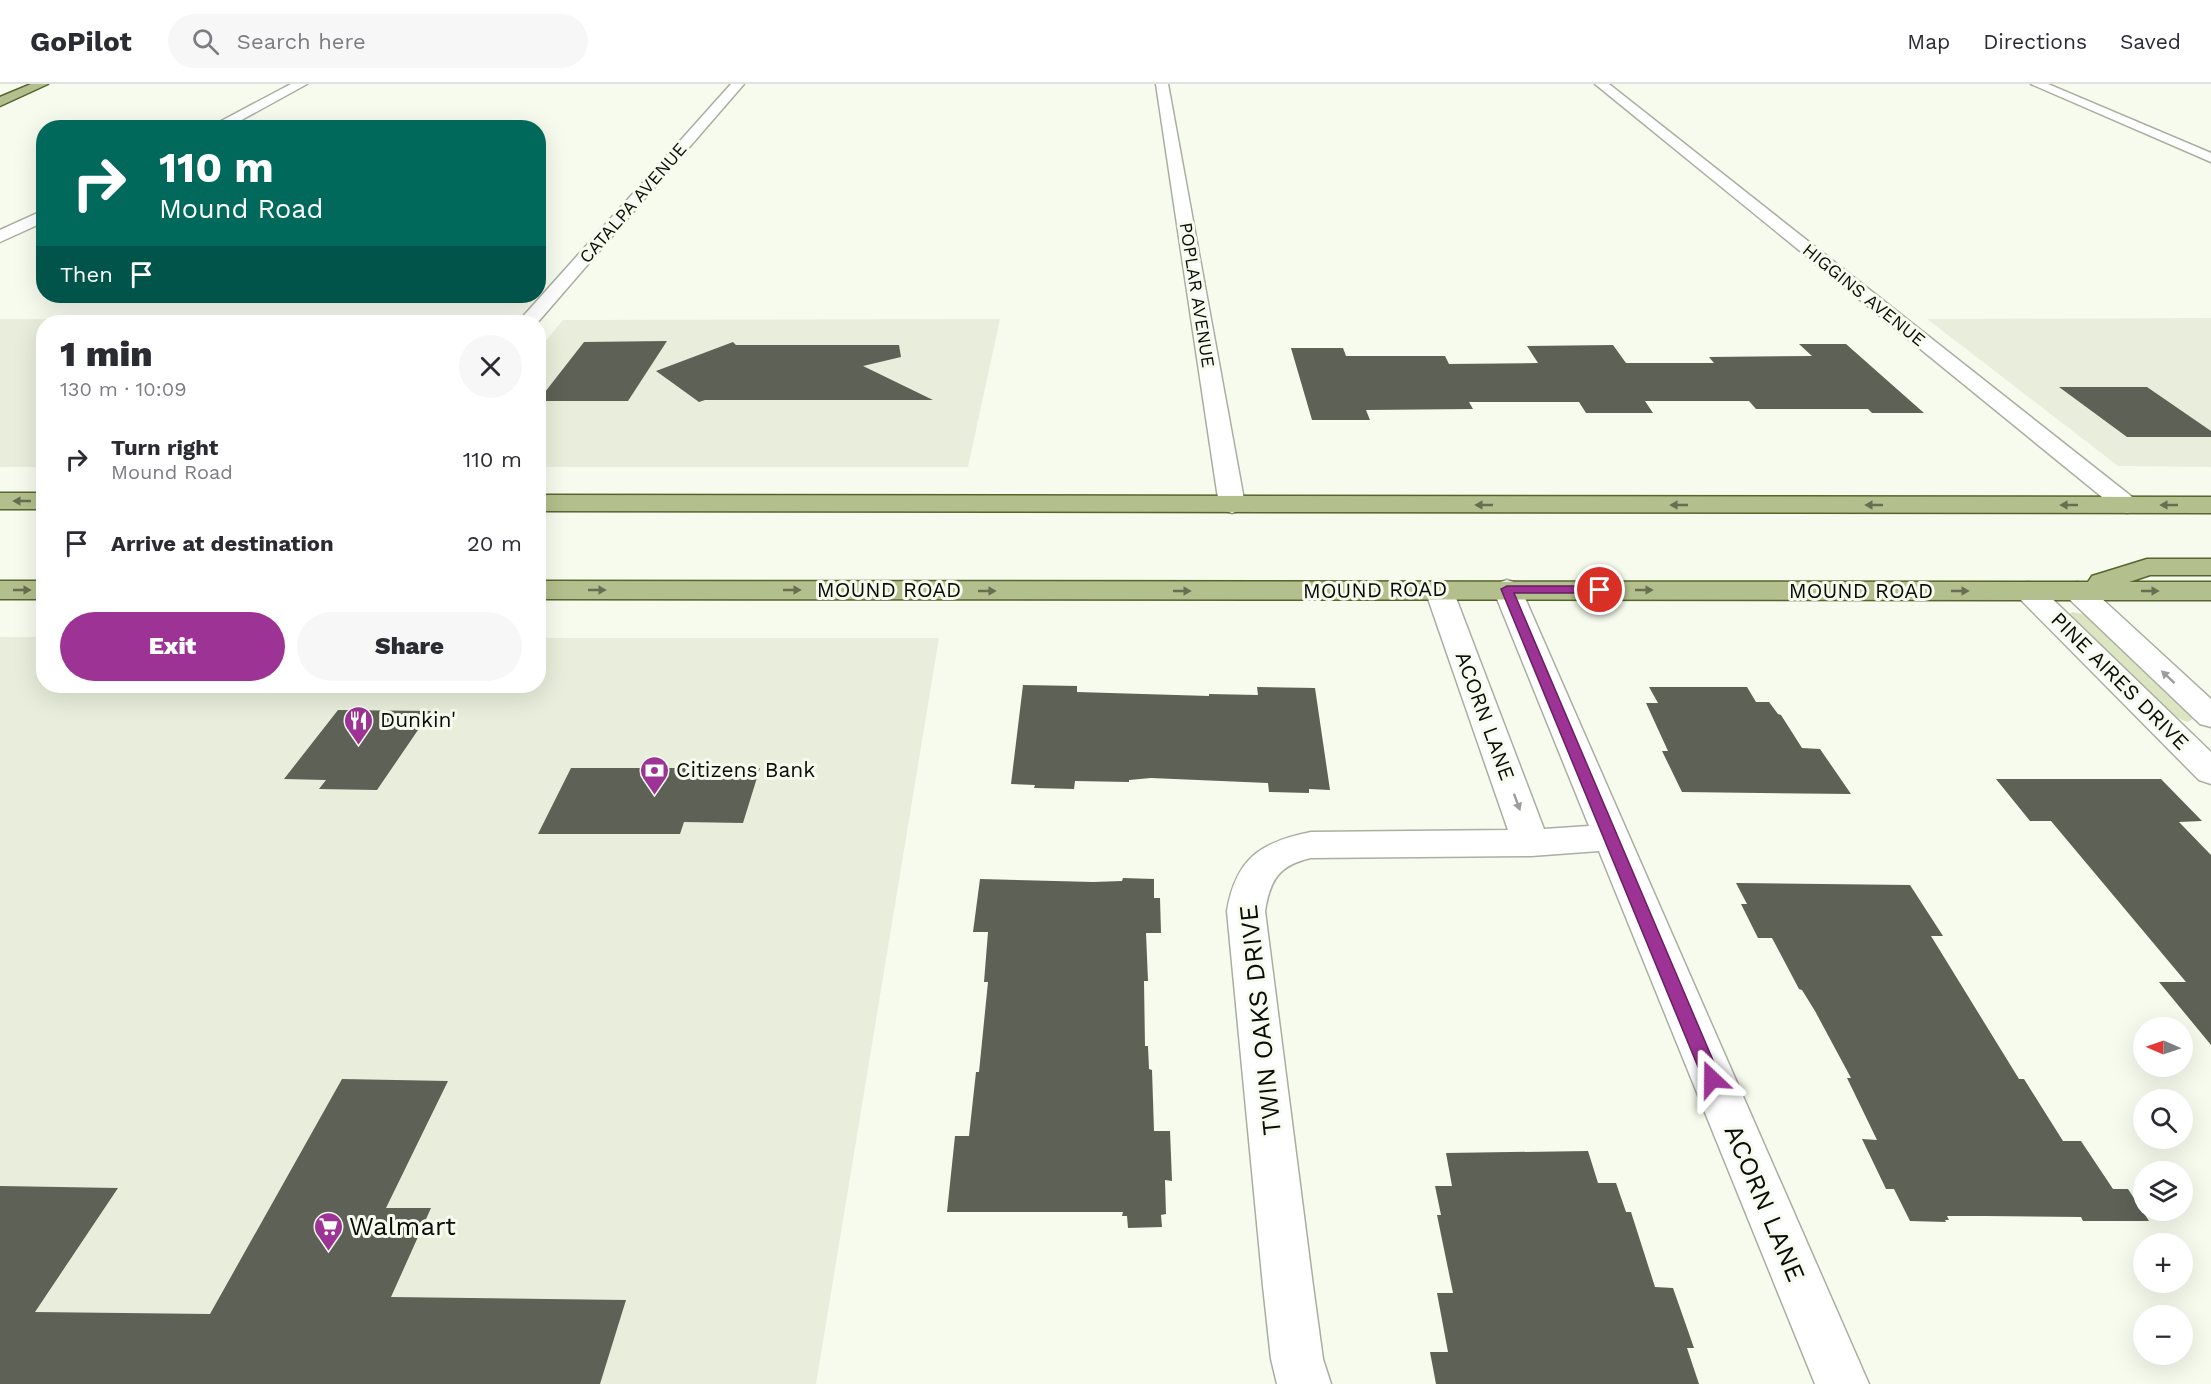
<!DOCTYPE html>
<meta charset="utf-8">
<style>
:root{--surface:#fff;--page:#f7f7f7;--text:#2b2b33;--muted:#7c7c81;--line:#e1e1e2;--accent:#9d3395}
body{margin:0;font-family:"Work Sans",sans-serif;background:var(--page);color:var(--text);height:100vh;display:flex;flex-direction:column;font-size:22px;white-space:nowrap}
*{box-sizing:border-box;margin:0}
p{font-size:20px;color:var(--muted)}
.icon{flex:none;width:33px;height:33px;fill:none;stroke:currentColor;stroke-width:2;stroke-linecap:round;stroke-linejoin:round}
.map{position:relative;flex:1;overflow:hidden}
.sheet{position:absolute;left:36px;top:231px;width:510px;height:378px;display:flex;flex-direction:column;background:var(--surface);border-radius:24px;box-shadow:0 6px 24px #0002}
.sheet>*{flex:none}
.banner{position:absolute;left:36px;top:36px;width:510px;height:183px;border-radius:24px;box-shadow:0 6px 24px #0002;background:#00695c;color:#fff;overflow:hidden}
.needle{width:39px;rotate:272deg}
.controls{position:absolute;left:2133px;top:933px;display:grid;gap:12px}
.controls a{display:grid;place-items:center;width:60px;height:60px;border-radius:50%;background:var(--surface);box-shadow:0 6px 24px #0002;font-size:30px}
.pin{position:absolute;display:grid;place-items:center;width:51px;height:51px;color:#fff;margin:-26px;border:3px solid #fff;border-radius:50%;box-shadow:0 2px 6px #0007}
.me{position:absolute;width:66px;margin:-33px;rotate:337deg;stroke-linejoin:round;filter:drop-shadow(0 0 4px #0008)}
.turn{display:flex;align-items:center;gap:21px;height:126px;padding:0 24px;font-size:27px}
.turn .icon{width:78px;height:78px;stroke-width:2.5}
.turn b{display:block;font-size:42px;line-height:51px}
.then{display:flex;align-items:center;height:57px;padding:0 24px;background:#0003;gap:12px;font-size:22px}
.round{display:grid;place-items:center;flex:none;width:63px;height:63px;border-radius:32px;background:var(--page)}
.overview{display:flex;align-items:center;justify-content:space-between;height:102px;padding:0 24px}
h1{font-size:36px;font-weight:800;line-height:45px}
.action{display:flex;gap:12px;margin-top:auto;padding:12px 24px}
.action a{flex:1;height:69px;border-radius:36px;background:var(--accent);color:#fff;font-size:24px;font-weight:800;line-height:69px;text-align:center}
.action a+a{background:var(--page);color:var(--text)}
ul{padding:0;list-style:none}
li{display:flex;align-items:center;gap:18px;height:84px;padding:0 24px}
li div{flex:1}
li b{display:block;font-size:22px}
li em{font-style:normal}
header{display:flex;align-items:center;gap:36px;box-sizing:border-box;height:84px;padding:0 30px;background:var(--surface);border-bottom:2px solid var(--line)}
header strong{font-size:28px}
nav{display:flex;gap:33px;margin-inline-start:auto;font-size:21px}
.search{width:420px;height:54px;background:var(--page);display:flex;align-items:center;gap:15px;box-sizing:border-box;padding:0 21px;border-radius:33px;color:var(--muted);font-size:22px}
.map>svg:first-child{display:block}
.built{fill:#e8eedb}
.green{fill:#dbe5c1}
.building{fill:#5e6156}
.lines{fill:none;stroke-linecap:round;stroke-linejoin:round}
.minor-casing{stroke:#aaaea1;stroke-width:3}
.major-casing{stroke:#57642c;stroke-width:3}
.minor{fill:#fff;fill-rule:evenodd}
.major{fill:#b3bf8c;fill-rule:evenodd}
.oneway{fill:#676e51}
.oneway2{fill:#9d9e9c}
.route{fill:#9d3395;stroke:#662161;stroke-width:1.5}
.labels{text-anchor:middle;stroke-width:6;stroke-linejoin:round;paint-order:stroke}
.far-street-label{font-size:18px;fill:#0b0c08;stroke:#f7fbee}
.street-label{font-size:21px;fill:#0b0c08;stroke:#f7fbee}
.poi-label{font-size:21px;fill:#0b0c08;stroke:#f7fbee;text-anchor:start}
.near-street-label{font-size:26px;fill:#0b0c08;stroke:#f7fbee}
.near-poi-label{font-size:26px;fill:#0b0c08;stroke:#f7fbee;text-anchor:start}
</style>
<header>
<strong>GoPilot</strong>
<div class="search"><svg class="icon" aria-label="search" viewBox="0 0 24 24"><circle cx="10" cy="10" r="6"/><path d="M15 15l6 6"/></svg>Search here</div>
<nav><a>Map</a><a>Directions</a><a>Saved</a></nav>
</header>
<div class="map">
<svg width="2211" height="1300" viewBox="0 0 2211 1300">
<rect width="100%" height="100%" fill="#f7fbee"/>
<g class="built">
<path d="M 2211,234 L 2211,383 L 2118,382 L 1927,235 Z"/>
<path d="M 0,235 L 408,237 L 44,238 L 43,383 L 0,383 Z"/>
<path d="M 1000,235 L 968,383 L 539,383 L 539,265 L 563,236 Z"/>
<path d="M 0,553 L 43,553 L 44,602 L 538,602 L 539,554 L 939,554 L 816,1300 L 0,1300 Z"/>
</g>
<path class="green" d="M 2073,528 L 2088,531 L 2192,630 L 2193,635 L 2187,638 L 2168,630 L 2066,531 Z"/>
<g class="building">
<path d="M 667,257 L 628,317 L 538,317 L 584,258 Z"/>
<path d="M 733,258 L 736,261 L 899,261 L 901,273 L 863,282 L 933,316 L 705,316 L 699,318 L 656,287 Z"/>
<path d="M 1799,260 L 1846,260 L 1924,329 L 1872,329 L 1868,325 L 1756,325 L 1749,317 L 1645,317 L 1653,329 L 1586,329 L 1579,318 L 1469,318 L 1473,325 L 1366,326 L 1370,336 L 1312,336 L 1291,264 L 1343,264 L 1346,272 L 1445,272 L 1449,280 L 1538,279 L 1527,262 L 1613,261 L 1626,279 L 1714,279 L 1709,273 L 1812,272 Z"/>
<path d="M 2059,303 L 2147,303 L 2211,347 L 2211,353 L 2127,353 Z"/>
<path d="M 1023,601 L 1077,602 L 1077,608 L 1209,612 L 1209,610 L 1258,611 L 1257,603 L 1315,604 L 1330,706 L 1309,705 L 1309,709 L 1269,708 L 1268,699 L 1151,694 L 1129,696 L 1129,698 L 1075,697 L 1074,705 L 1034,704 L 1035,701 L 1011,700 Z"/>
<path d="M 1649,603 L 1747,603 L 1756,618 L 1769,618 L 1778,630 L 1781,631 L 1802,664 L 1820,665 L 1851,710 L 1682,708 L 1662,667 L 1668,667 L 1646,619 L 1658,619 Z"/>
<path d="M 338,626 L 431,627 L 377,706 L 319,705 L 326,696 L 284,695 Z"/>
<path d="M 571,684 L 760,684 L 743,739 L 684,738 L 680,750 L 538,750 Z"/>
<path d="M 1996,695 L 2161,695 L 2202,737 L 2179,738 L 2211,771 L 2211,961 L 2159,898 L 2186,898 L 2051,737 L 2030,737 Z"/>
<path d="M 1123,794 L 1154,795 L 1154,814 L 1160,814 L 1161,849 L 1146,849 L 1148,897 L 1144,897 L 1145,962 L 1148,962 L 1149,985 L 1152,986 L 1154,1047 L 1170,1047 L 1172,1097 L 1165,1096 L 1166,1130 L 1161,1131 L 1162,1143 L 1128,1144 L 1127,1132 L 1122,1132 L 1123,1128 L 947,1128 L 955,1052 L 969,1052 L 976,988 L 979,988 L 988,898 L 984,898 L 988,848 L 973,848 L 980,795 L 1093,798 L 1122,797 Z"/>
<path d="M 1736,799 L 1910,801 L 1943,852 L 1931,852 L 2019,995 L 2024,995 L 2063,1057 L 2081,1057 L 2113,1105 L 2128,1105 L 2149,1137 L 2083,1137 L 2081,1133 L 1985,1132 L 1947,1132 L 1949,1136 L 1945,1136 L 1946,1138 L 1910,1137 L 1894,1105 L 1886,1105 L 1862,1055 L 1877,1056 L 1847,994 L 1851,994 L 1815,927 L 1802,906 L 1799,905 L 1772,854 L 1758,854 L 1741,820 L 1747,820 Z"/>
<path d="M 342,995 L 448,997 L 386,1124 L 431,1124 L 391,1213 L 626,1216 L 600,1300 L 0,1300 L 0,1102 L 118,1104 L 35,1228 L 210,1230 Z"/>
<path d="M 1588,1067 L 1598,1099 L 1616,1099 L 1626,1128 L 1631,1128 L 1655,1203 L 1673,1204 L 1694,1264 L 1687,1264 L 1699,1300 L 1436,1300 L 1430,1268 L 1448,1268 L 1437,1209 L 1453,1209 L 1437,1131 L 1441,1131 L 1435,1102 L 1452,1102 L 1446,1069 Z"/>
</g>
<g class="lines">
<defs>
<g id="minor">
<path d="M 291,0 L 307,0 L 227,44 L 208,44 Z"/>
<path d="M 731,0 L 744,0 L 538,238 L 518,238 Z"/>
<path d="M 1156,0 L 1168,0 L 1245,421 L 1241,426 L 1232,429 L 1223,426 L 1219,421 Z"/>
<path d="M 1595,0 L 1609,0 L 2136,416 L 2140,421 L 2136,426 L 2127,429 L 2118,426 Z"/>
<path d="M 2031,0 L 2048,0 L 2211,69 L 2211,78 Z"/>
<path d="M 44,126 L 44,138 L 0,158 L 0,146 Z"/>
<path d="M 1507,496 L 1517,499 L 1521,505 L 1869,1300 L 1815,1300 L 1599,767 L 1531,772 L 1311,774 C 1279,781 1270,796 1265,827 L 1313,1202 L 1323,1275 L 1331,1300 L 1277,1300 L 1271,1275 L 1263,1202 L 1227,827 C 1236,774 1261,758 1311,748 L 1508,746 L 1425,506 L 1429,500 L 1439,497 L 1449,500 L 1453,506 L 1544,745 L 1589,742 L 1493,505 L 1497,499 Z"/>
<path d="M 2028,498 L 2038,501 L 2211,668 L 2211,700 L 2199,696 L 2018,513 L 2014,507 L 2018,501 Z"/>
<path d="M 2077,498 L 2087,501 L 2211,615 L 2211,643 L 2200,640 L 2067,513 L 2063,507 L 2067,501 Z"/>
</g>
<g id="major">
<path d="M 31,0 L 48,0 L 0,22 L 0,13 Z"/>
<rect x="0" y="409" width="44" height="16"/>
<path d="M 538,411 L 2211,413 L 2211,429 L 538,427 Z"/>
<path d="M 2147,475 L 2211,475 L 2211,491 L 2150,491 L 2129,498 L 2211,498 L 2211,516 L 538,515 L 538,497 L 2088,498 L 2092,492 Z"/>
<rect x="0" y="497" width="44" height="18"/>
</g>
</defs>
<use href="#minor" class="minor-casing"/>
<use href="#major" class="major-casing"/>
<use href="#minor" class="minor"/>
<use href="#major" class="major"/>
</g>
<defs><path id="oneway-solid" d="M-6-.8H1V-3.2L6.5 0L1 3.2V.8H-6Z" transform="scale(1.5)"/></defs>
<g class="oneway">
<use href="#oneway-solid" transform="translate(22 417) rotate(-180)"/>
<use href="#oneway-solid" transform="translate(1484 421) rotate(180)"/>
<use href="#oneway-solid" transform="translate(1679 421) rotate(180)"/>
<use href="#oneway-solid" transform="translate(1874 421) rotate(180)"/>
<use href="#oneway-solid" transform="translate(2069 421) rotate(180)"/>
<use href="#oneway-solid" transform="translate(2169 421) rotate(-180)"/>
<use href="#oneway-solid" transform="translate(22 506)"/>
<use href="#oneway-solid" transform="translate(597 506)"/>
<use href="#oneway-solid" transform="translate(792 506)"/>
<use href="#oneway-solid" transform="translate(1644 506)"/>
<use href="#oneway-solid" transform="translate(987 507)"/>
<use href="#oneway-solid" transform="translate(1182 507)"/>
<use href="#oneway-solid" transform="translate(1960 507)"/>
<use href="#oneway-solid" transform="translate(2150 507)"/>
</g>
<g class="oneway2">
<use href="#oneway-solid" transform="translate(2168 593) rotate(-137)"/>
<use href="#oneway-solid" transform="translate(1517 718) rotate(70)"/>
</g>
<path class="route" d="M 1507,502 L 1600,502 L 1606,506 L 1600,509 L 1514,509 L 1721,995 L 1719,1001 L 1712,1003 L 1706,1001 L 1703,995 L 1501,505 Z"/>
<defs>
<symbol id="restaurant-pin" viewBox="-11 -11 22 30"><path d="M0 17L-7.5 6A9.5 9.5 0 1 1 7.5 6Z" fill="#9d3395" stroke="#f7fbee"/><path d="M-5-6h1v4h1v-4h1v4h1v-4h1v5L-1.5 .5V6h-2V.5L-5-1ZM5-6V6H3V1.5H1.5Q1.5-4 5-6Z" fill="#fff"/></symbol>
<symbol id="bank-pin" viewBox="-11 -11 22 30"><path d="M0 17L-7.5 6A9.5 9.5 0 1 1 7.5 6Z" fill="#9d3395" stroke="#f7fbee"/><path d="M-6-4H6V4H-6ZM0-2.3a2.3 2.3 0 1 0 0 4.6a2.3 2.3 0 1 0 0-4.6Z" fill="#fff"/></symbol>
<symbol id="supermarket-pin" viewBox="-11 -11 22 30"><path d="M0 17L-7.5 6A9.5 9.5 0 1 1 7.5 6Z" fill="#9d3395" stroke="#f7fbee"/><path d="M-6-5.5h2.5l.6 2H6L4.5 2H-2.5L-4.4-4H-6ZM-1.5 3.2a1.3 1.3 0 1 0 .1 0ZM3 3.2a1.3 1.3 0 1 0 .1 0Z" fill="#fff"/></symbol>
</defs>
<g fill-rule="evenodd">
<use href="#restaurant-pin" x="342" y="620" width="33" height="45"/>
<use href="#bank-pin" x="638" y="670" width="33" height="45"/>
<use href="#supermarket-pin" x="312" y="1126" width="33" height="45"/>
</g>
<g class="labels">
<g class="far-street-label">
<text transform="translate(633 119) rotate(-49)" y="6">CATALPA AVENUE</text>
<text transform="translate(1197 211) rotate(81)" y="6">POPLAR AVENUE</text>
<text transform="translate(1864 211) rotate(39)" y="6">HIGGINS AVENUE</text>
</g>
<g class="street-label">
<text x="889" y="513">MOUND ROAD</text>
<text transform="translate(1375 506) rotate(-1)" y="7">MOUND ROAD</text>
<text x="1861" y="514">MOUND ROAD</text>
<text transform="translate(2120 597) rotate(45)" y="7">PINE AIRES DRIVE</text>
<text transform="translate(1485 632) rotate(70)" y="7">ACORN LANE</text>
</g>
<g class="poi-label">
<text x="380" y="643">Dunkin'</text>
<text x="676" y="693">Citizens Bank</text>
</g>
<g class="near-street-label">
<text transform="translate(1260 936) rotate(-96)" y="9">TWIN OAKS DRIVE</text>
<text transform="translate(1765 1119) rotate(67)" y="9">ACORN LANE</text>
</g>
<g class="near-poi-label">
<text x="349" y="1151">Walmart</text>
</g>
</g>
</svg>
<div class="controls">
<a><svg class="needle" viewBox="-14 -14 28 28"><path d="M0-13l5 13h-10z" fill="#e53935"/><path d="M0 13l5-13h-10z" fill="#7c7c81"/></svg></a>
<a><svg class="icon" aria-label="search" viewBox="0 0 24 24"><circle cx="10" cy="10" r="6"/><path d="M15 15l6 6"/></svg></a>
<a><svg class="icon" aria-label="layers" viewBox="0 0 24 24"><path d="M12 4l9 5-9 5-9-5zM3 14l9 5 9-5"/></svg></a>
<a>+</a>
<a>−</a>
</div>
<div class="pin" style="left:1600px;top:506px;background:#d93025"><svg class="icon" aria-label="arrive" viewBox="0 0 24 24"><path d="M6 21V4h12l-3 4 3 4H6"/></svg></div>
<svg class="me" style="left:1712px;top:995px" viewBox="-20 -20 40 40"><path d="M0-17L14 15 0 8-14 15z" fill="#9d3395" stroke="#fff" stroke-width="4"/></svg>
<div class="banner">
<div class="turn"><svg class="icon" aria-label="right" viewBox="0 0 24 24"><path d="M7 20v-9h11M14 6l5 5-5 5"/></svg><div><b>110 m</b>Mound Road</div></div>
<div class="then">Then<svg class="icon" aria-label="arrive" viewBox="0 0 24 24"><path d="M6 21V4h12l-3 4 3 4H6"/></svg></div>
</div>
<section class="sheet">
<div class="overview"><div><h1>1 min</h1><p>130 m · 10:09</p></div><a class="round"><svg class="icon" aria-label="close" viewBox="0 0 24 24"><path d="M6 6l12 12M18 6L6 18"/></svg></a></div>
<ul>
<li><svg class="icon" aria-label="right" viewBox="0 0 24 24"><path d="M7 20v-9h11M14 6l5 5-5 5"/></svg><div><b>Turn right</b><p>Mound Road</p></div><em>110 m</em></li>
<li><svg class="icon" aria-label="arrive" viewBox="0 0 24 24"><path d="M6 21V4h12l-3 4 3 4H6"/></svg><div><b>Arrive at destination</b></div><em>20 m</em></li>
</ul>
<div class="action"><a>Exit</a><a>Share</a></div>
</section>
</div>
